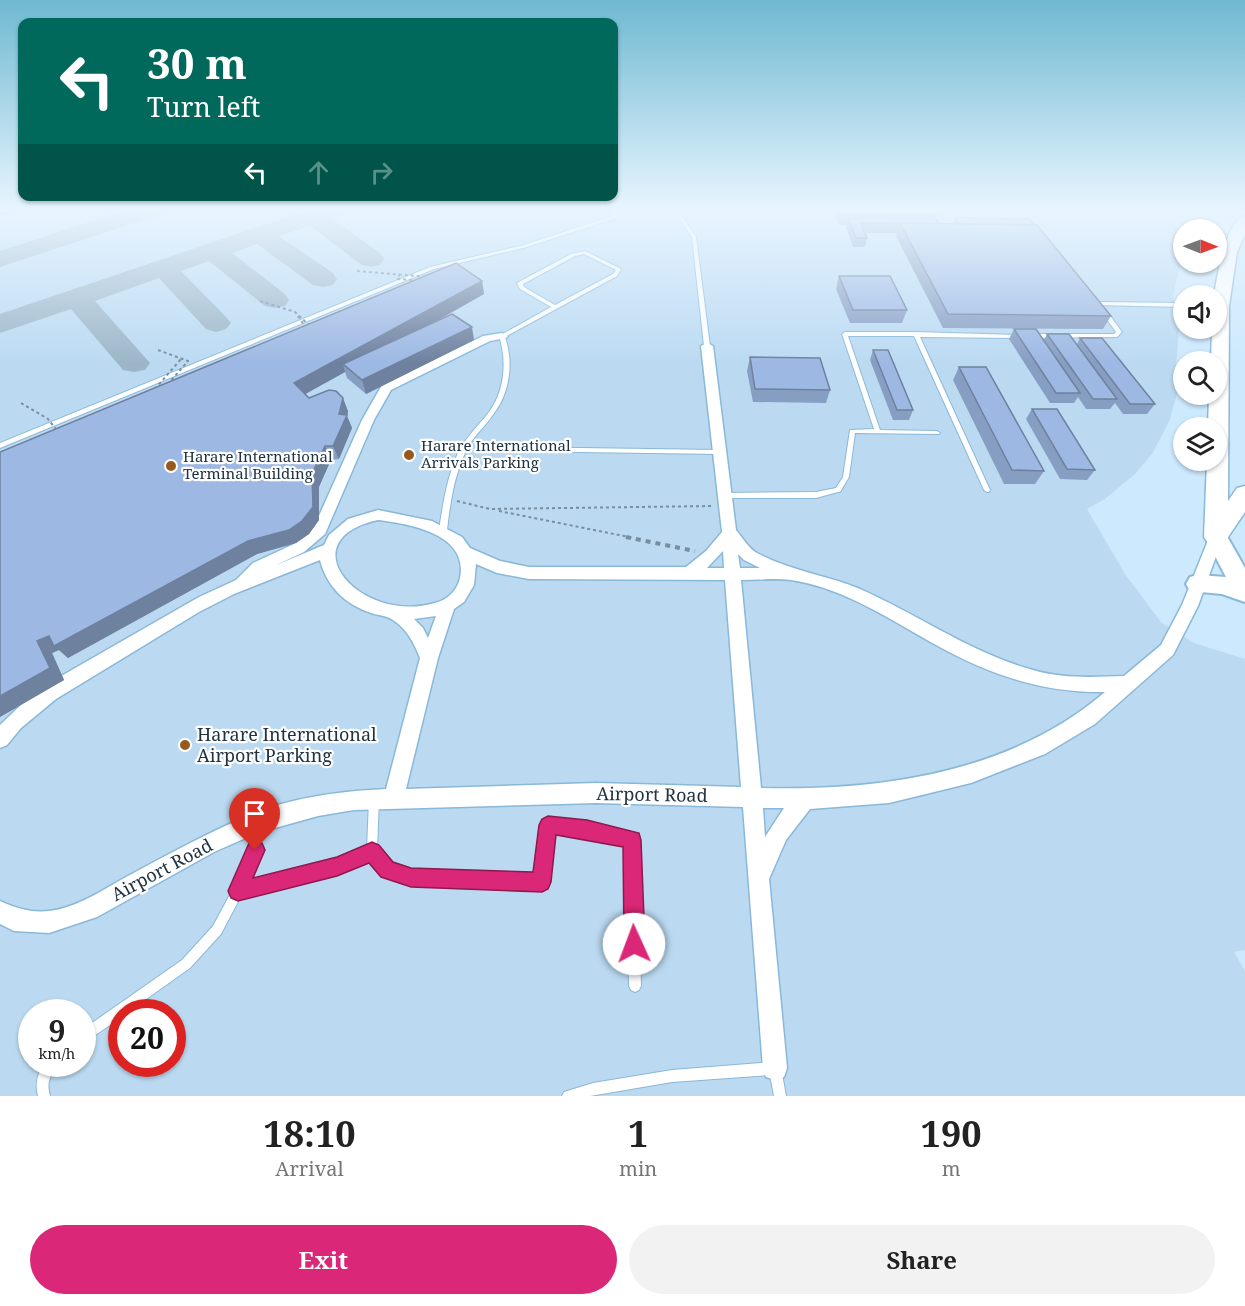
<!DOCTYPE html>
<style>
:root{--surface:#fff;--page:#f2f2f2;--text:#222;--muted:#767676;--accent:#db2777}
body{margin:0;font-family:"Noto Serif",serif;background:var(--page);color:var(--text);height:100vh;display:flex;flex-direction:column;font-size:22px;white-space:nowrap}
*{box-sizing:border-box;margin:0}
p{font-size:20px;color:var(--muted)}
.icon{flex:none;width:33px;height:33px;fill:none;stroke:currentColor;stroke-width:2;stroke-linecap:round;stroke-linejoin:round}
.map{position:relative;height:1096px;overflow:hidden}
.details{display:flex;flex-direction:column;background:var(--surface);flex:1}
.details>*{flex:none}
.banner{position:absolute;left:18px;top:18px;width:600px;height:183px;border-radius:12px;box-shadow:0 2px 4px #0004;background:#00695c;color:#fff;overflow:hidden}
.needle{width:39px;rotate:91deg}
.controls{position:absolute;left:1173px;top:219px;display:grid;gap:12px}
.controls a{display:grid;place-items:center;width:54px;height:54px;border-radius:50%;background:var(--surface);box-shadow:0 2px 4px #0004;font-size:30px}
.speed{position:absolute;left:18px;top:999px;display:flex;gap:12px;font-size:30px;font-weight:700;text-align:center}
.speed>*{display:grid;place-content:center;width:78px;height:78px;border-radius:50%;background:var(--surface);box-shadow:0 2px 4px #0004;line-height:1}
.speed small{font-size:15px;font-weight:400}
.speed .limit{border:9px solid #d22;background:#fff;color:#111}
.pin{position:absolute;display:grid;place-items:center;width:51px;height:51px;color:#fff;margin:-62px -26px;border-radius:50% 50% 50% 0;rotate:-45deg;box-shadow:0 0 6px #0007}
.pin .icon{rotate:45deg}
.me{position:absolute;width:66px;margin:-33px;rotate:358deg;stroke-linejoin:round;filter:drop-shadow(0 0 4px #0008)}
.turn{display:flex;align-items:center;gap:21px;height:126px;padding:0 30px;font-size:27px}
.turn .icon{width:78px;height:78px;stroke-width:2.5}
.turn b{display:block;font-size:42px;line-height:51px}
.lanes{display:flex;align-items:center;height:57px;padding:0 30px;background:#0003;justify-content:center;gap:30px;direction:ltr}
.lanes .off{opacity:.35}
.eta{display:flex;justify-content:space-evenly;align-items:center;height:102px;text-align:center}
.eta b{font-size:36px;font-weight:700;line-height:42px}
.action{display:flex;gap:12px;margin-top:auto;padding:12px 30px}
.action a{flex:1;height:69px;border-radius:36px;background:var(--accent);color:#fff;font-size:24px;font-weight:700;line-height:69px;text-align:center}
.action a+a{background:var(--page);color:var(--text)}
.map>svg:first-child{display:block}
.built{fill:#bbdaf2;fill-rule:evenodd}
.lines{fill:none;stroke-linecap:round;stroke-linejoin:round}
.taxiway{fill:#9cb6c8;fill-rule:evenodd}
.service-casing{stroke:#89b8d9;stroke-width:2}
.minor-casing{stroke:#89b8d9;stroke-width:3}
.secondary-casing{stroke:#89b8d9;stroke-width:4}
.primary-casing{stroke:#89b8d9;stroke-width:3}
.path-far1{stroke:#778ea0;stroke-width:2;stroke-dasharray:3 3;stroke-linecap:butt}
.path{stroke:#778ea0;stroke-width:4;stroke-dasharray:5 5;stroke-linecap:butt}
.service{fill:#fff;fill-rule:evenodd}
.minor{fill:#fff;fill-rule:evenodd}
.secondary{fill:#fff;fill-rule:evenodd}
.primary{fill:#fff;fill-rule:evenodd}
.path-bridge{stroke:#778ea0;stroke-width:2;stroke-dasharray:3 3;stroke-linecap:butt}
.wall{fill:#879ec3}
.shaded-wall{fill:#6e819f}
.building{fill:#9db8e3;stroke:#6e819f;stroke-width:1.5}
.route{fill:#db2777;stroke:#8e194d;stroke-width:1.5}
.poi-dot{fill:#975a1e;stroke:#fff;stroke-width:2}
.labels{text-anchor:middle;stroke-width:4.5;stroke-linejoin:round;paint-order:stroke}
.poi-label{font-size:15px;fill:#203341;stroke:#fff;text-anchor:start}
.near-poi-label{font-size:18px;fill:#203341;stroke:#fff;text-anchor:start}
.near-street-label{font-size:18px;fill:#203341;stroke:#fff}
</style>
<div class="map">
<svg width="1245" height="1096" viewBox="0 0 1245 1096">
<rect width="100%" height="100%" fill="#cde9fe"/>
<path class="built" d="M 0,209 L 1209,209 L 1195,229 L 1184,230 L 1183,253 L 1173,296 L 1179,331 L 1176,365 L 1183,368 L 1183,373 L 1169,422 L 1152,454 L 1135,474 L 1105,499 L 1087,509 L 1125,574 L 1161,622 L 1194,643 L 1245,659 L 1245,950 L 1234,952 L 1245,971 L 1245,1096 L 0,1096 ZM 32,1012 L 82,1012 L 82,1064 L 32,1064 ZM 122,1012 L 172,1012 L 172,1064 L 122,1064 Z"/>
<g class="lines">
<g class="taxiway">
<path d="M 129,209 L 166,209 L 162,214 L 0,267 L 0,251 Z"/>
<path d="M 311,209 L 347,209 L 343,214 L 331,218 L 380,253 L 384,259 L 380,265 L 371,267 L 362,265 L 310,226 L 279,236 L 333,273 L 337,279 L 333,285 L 323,287 L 313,285 L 257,244 L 232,253 L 285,294 L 289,300 L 285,306 L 275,308 L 265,306 L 209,261 L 181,271 L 226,317 L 231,323 L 226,329 L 216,332 L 206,329 L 159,278 L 95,301 L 150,363 L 145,370 L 134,372 L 123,370 L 71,309 L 0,333 L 0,314 Z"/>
</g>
<defs>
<g id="service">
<path d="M 616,209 L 620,209 L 616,218 L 527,247 L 434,269 L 0,448 L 0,443 L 430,267 L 524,245 L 612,216 Z"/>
<path d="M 673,209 L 677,209 L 696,237 L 710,346 L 709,347 L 705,347 L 704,346 L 692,237 Z"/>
<path d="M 585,251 L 621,269 L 617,276 L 505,337 C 514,363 510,394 492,416 C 483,429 471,438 465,453 C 454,477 450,504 447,530 L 446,532 L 440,532 L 439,530 C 443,504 447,477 458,453 C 466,437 478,426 489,412 C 505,391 507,360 499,336 L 551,307 L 520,289 L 517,283 L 571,254 ZM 584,254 L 616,270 L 613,274 L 555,305 L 524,287 L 523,284 L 575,256 Z"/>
<path d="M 1098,302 L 1184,303 L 1184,307 L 1096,305 L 1095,304 Z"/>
<path d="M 1104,309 L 1106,310 L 1122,332 L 1117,337 L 1031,338 L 1028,336 L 1031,334 L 1114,334 L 1116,332 L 1101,311 Z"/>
<path d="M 845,332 L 916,332 L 1021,335 L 1022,336 L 1019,338 L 920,337 L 990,490 L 989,492 L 987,492 L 984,490 L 914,336 L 848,336 L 880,430 L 937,431 L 940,433 L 939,434 L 855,433 L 849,477 L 840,492 L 838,492 L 816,498 L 723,498 L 721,496 L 725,493 L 816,492 L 836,488 L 843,477 L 850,430 L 874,429 L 842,334 Z"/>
<path d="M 503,447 L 720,450 L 723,452 L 720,454 L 505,451 L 503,451 L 502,449 Z"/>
<path d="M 374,795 L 377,797 L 379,800 L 377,850 L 390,866 L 411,873 L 536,877 L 543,825 L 544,821 L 548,820 L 587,824 L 636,835 L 637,839 L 641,986 L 639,990 L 635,992 L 631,990 L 629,986 L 627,843 L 587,834 L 552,830 L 546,882 L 545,886 L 541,887 L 411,883 L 383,874 L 370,858 L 337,872 L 241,896 L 221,934 L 190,968 L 128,1012 L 122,1012 L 122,1017 L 82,1044 L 82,1030 L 182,960 L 213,926 L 234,887 L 250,850 L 250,825 L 251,821 L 255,820 L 259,821 L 260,825 L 260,850 L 246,884 L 337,862 L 367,849 L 369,800 L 371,797 Z"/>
<path d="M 775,1062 L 779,1064 L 781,1068 L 786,1096 L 774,1096 L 770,1075 L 672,1082 L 590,1096 L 562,1096 L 564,1092 L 593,1083 L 672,1070 Z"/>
<path d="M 44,1064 L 57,1064 C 51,1078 46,1079 50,1096 L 38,1096 C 35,1084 37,1074 44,1064 Z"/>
</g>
<path id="minor" d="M 502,333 L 508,336 L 506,338 L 490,341 L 391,390 L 374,420 L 325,534 L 304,552 L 274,566 L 324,545 L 329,535 L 348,519 L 378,510 L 432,521 L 462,537 L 470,548 L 500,561 L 529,567 L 686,567 L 706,551 L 722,532 L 701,346 L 707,343 L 713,346 L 736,530 C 742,537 749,549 757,553 C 790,571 826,575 860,589 C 919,615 971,653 1033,670 C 1063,679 1094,677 1124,676 L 1161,645 L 1182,605 L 1211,533 L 1216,531 L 1223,537 L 1198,606 L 1173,655 L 1095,724 L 1045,754 L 971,783 L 889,803 L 810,809 L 786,840 L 769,879 L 787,1068 L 784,1077 L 775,1080 L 766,1077 L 763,1068 L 743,807 L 596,803 L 354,810 L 318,816 L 257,833 L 214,852 L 97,917 L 49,933 L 14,931 L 0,924 L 0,901 C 16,908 31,913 49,911 C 77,908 104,889 128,876 C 169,854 209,832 252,814 C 294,797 342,791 386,789 L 420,658 C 414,643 407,629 393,620 C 388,616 377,615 371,613 C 345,604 327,587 320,560 L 234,594 L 199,612 L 56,699 L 21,728 L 7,745 L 0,748 L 0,725 L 25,701 L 63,675 L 199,597 L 236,580 L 253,563 L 294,544 L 314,527 L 362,420 L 382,385 L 483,336 ZM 378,520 C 410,524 469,534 460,578 C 457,591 447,600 435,603 C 359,625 287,540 378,520 ZM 723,551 L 724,568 L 707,568 ZM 738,554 L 744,560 L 760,568 L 740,568 ZM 476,564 L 497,573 L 529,579 L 725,580 L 741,787 L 596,783 L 406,789 L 438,658 L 454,609 L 464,602 L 474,585 ZM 741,580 C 757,580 775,578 791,580 C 844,588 891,620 936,645 C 990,675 1043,693 1105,692 C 1011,773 881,791 761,788 ZM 436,616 L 428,638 L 423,628 L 414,619 ZM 763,808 L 784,808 L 765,837 Z"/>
<path id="secondary" d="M 1216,529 L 1224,531 L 1245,568 L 1245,602 L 1222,594 L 1190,591 L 1186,584 L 1190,577 L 1198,575 L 1226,577 L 1205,537 L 1208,531 Z"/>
<path id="primary" d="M 1245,216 L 1245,235 L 1237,252 L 1229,306 L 1228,501 L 1237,488 L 1245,486 L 1245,512 L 1224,543 L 1216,546 L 1208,543 L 1204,537 L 1207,460 L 1216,460 L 1216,428 L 1208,428 L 1209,394 L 1216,394 L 1216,362 L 1211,362 L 1212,328 L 1216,328 L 1216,296 L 1214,296 C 1217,277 1225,221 1245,216 Z"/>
</defs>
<use href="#service" class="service-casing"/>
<use href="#minor" class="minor-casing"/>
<use href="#secondary" class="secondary-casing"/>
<use href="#primary" class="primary-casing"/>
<g class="path-far1">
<path d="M 457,501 L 490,509 L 712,506"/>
<path d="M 499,511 L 634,538"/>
</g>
<path class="path" d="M 626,537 L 695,551"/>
<use href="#service" class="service"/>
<use href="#minor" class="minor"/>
<use href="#secondary" class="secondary"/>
<use href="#primary" class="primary"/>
<g class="path-bridge">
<path d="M 357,271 L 428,277"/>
<path d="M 400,274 L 397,279 L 416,280"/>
<path d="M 260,301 L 295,312 L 310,326"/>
<path d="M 298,316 L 306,328"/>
<path d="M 158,350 L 188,361 L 167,385"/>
<path d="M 155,389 L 181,359"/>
<path d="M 21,403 L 48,419 L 58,432"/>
</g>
</g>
<g class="wall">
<path d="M 833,209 L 935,209 L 937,214 L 936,219 L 939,224 L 953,224 L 955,218 L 1111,316 L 1103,329 L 943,328 L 896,236 L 897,233 L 865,233 L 867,238 L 865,247 L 853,247 L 846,227 L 846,225 L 839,225 Z"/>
<path d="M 839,276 L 907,310 L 902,323 L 850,323 L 836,289 Z"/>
<path d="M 482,281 L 484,294 L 433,323 L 474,340 L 366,394 L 347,378 L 345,372 L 305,394 L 309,398 L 348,411 L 347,416 L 352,428 L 339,459 L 331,460 L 323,476 L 319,487 L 319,520 L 309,534 L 296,543 L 257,554 L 68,658 L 59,650 L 52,653 L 64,680 L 0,717 L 0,452 Z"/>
<path d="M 1014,329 L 1044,340 L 1047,334 L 1077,344 L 1080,338 L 1155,404 L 1147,414 L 1123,414 L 1115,403 L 1110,409 L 1086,409 L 1078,397 L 1074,403 L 1050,403 L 1009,339 Z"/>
<path d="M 873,350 L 913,410 L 909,420 L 893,420 L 870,360 Z"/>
<path d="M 750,357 L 830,390 L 826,403 L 753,402 L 747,371 Z"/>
<path d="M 959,367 L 1044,471 L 1035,484 L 1004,484 L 953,380 Z"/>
<path d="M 1032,409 L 1095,470 L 1087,480 L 1060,479 L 1026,419 Z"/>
</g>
<g class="shaded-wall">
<path d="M 0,209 L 17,209 L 18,210 L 0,215 Z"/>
<path d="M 482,281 L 484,294 L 349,370 L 343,364 L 345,372 L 300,397 L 294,383 Z"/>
<path d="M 472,327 L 474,340 L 366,394 L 362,380 Z"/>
<path d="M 343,398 L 348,411 L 347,416 L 352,428 L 339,459 L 333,446 Z"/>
<path d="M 325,446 L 331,460 L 319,487 L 319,520 L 309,534 L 296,543 L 257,554 L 68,658 L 59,650 L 52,653 L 64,680 L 0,717 L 0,696 L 37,641 L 312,474 Z"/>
</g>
<g class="building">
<path d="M 841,209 L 935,209 L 937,214 L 842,213 Z"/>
<path d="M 848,218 L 936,219 L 939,224 L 861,223 L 867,238 L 856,238 Z"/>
<path d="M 955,218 L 1029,219 L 1034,225 L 959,224 Z"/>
<path d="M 900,223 L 1037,225 L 1111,316 L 948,314 Z"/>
<path d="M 456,263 L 482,281 L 294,383 L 309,398 L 329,390 L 336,391 L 343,398 L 339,414 L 347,415 L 333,446 L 325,446 L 317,463 L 312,474 L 313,507 L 302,521 L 289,530 L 248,541 L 54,646 L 49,636 L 37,641 L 50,668 L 0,696 L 0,452 Z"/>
<path d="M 839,276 L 890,276 L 907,310 L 853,310 Z"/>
<path d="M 452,314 L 472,327 L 362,380 L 343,364 Z"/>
<path d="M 1014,329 L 1036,329 L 1080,393 L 1056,393 Z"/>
<path d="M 1047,334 L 1069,334 L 1117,399 L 1093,399 Z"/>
<path d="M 1080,338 L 1102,338 L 1155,404 L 1130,404 Z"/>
<path d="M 873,350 L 888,350 L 913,410 L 897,410 Z"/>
<path d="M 750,357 L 820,358 L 830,390 L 755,389 Z"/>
<path d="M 959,367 L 986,367 L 1044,471 L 1012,470 Z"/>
<path d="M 1032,409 L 1057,409 L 1095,470 L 1067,469 Z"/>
</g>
<linearGradient id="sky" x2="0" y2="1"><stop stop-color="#6fb9d1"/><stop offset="0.58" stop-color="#e8f5ff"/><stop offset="1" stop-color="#e8f5ff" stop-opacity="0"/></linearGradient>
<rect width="1245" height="363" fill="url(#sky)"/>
<path class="route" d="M 548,816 L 587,820 L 639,833 L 641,840 L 645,944 L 642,951 L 634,954 L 627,951 L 624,944 L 623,847 L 556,835 L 551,882 L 548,889 L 542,892 L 411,887 L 381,877 L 369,863 L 337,876 L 238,901 L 231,898 L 228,891 L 249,843 L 255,841 L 262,843 L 265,850 L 253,878 L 337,857 L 372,842 L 379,845 L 393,862 L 411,868 L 533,872 L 539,825 L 542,819 Z"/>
<g class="poi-dot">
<circle cx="409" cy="455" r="6"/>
<circle cx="171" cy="466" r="6"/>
<circle cx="185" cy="745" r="6"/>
</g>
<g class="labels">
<g class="poi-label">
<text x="421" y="451">Harare International<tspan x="421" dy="17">Arrivals Parking</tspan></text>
<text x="183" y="462">Harare International<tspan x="183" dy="17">Terminal Building</tspan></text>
</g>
<g class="near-poi-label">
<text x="197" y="741">Harare International<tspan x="197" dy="21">Airport Parking</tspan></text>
</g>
<g class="near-street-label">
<text transform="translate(652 795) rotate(1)" y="6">Airport Road</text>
<text transform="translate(162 870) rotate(-28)" y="6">Airport Road</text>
</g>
</g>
</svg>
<div class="controls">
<a><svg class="needle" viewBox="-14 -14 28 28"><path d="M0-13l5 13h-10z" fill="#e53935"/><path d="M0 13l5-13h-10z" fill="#767676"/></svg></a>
<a><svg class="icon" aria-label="sound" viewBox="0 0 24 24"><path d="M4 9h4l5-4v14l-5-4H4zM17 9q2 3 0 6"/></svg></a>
<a><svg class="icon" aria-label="search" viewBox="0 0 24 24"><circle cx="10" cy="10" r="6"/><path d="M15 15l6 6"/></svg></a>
<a><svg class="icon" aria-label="layers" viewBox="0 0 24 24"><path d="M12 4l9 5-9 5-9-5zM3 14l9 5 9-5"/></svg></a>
</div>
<div class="speed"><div>9<small>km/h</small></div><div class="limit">20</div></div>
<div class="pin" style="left:255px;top:850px;background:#d93025"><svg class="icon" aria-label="arrive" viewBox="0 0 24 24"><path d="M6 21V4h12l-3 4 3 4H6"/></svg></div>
<svg class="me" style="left:634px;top:944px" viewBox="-20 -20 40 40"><circle r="19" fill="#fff"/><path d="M0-13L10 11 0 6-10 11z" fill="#db2777"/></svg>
<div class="banner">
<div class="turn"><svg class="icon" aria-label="left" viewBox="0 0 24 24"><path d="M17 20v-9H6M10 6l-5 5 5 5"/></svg><div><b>30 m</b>Turn left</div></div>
<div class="lanes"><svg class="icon" aria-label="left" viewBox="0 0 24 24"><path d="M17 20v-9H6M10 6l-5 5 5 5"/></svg><svg class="icon off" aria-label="ahead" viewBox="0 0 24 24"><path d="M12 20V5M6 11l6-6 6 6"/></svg><svg class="icon off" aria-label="right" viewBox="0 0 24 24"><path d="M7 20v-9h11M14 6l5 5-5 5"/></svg></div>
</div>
</div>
<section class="details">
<div class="eta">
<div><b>18:10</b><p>Arrival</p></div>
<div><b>1</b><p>min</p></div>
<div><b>190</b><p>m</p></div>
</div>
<div class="action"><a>Exit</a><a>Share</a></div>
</section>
